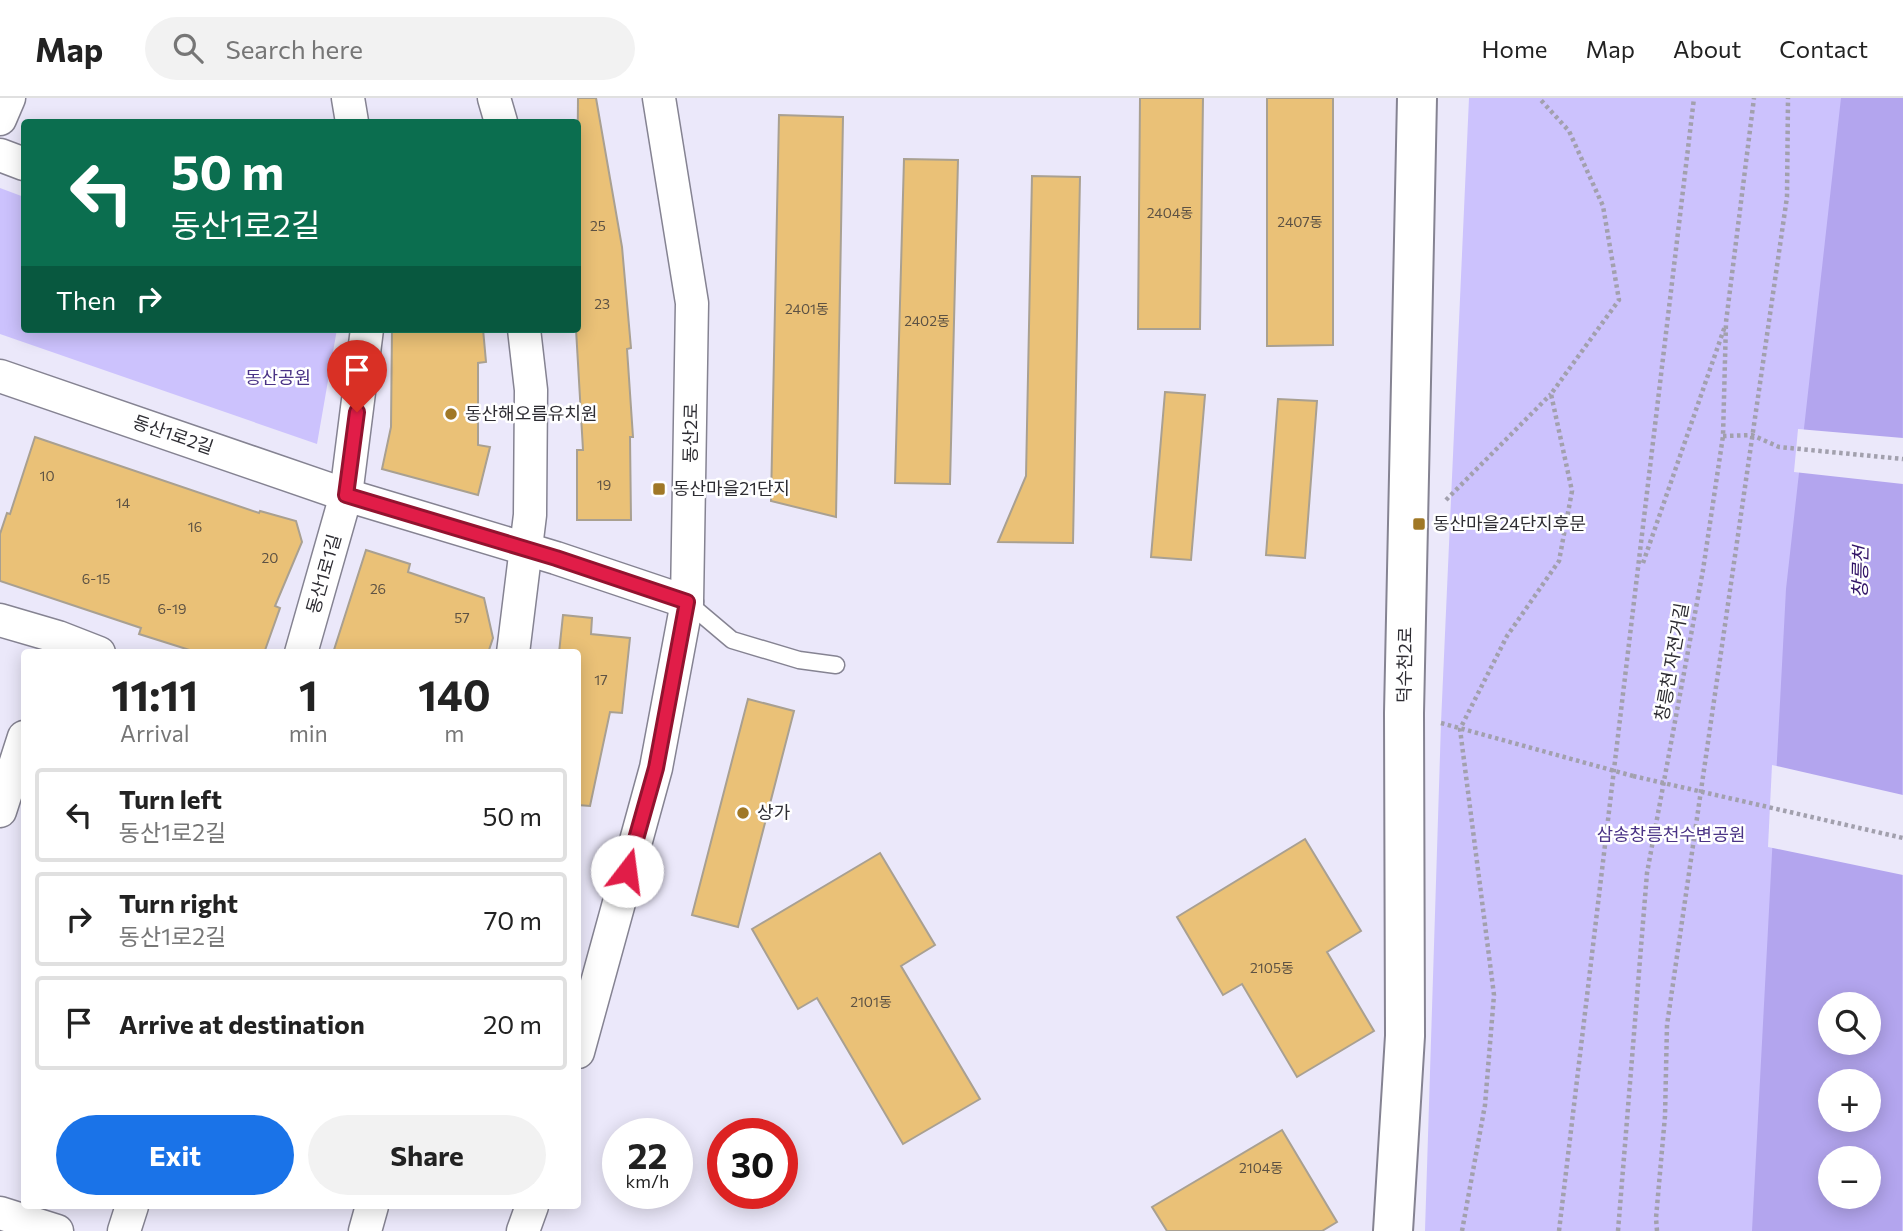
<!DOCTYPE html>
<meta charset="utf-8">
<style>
:root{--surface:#fff;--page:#f2f2f2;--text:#222;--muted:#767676;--line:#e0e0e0;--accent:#1a73e8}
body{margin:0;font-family:Commissioner,"Noto Sans KR",sans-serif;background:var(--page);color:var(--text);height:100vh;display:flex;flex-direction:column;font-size:26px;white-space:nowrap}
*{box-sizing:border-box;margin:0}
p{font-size:23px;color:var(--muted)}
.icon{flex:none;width:38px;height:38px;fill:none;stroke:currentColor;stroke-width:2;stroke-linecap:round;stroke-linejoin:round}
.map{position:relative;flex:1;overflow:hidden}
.side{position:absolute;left:21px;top:551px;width:560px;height:560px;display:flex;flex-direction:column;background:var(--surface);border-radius:7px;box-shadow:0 4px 18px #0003}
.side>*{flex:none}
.hud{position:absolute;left:21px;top:21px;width:560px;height:214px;border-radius:7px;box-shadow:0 4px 18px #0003;background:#0b6e4f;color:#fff;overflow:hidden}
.tools{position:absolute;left:1818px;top:894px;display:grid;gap:14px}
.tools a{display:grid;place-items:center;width:63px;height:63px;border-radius:50%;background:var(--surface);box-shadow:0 4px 18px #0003;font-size:35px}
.speed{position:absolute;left:602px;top:1020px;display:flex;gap:14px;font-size:35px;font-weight:700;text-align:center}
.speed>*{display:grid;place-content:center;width:91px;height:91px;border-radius:50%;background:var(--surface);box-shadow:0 4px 18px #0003;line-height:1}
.speed small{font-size:18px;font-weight:400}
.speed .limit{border:10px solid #d22;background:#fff;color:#111}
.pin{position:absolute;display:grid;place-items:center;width:60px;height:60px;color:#fff;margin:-72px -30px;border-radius:50% 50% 50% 0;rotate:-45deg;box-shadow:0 0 7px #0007}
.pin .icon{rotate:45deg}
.me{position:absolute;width:77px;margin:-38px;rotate:15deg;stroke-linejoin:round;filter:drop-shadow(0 0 5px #0008)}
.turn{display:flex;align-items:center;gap:24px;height:147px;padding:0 35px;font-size:32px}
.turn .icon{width:91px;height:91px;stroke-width:2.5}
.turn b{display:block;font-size:49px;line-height:60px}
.then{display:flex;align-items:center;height:66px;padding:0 35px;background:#0003;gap:14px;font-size:26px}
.eta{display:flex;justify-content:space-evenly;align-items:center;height:119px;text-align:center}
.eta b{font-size:42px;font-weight:700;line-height:49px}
.cta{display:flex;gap:14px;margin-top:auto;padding:14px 35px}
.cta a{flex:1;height:80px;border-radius:42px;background:var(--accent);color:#fff;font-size:28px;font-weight:700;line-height:80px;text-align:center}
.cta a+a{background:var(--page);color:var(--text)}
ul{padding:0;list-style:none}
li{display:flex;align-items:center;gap:21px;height:94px;margin:0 14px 10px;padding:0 21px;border:4px solid var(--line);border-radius:7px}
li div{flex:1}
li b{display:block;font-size:26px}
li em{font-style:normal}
header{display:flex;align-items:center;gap:42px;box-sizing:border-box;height:98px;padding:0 35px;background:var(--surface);border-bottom:2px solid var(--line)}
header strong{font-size:33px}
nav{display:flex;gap:38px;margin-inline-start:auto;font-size:24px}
.search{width:490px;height:63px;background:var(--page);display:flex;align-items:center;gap:18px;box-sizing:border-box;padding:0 24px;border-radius:38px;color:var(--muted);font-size:26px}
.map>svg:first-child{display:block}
.green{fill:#ccc2fd;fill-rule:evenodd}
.water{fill:#b3a5ee;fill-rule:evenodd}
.pier{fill:#ebe8fa}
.building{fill:#eac177;stroke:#a9a091;stroke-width:2}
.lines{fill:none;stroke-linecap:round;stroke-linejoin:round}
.lane-casing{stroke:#858392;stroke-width:19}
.street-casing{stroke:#858392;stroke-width:35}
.secondary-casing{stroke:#858392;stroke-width:42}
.path{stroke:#a2a0ad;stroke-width:4.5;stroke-dasharray:3.5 3.5;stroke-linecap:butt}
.lane{stroke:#fff;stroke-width:16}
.street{stroke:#fff;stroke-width:32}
.secondary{stroke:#fff;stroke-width:38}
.path-bridge{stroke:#a2a0ad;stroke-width:4.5;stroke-dasharray:3.5 3.5;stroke-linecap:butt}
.route-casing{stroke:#92132f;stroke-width:18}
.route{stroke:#e11d48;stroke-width:12}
.poi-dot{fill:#a07826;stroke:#fff;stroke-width:2.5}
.labels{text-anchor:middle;stroke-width:5;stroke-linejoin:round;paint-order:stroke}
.number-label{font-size:14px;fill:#5d5244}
.park-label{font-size:18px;fill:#4a3386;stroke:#fff}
.poi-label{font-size:18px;fill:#2e2d33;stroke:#fff;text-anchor:start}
.street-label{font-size:18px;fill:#2e2d33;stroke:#fff}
.water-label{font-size:19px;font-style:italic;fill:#311366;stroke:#fff}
</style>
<header>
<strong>Map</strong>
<div class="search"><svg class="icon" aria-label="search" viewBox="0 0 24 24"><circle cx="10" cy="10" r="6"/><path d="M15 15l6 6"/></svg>Search here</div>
<nav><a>Home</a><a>Map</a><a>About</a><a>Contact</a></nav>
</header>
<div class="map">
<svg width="1903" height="1133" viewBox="0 0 1903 1133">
<rect width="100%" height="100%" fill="#ebe8fa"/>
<g class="green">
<path d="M 1469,0 L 1903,0 L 1903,1133 L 1425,1133 L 1441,625 ZM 1830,906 L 1869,906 L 1869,945 L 1830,945 ZM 1830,984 L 1869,984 L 1869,1022 L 1830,1022 ZM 1830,1060 L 1869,1060 L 1869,1099 L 1830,1099 Z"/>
<path d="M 0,90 L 24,99 L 24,231 L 337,231 L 317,346 L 0,236 Z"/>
</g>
<path class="water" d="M 1841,0 L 1903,0 L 1902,1133 L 1752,1133 L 1786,491 ZM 1830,906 L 1869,906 L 1869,945 L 1830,945 ZM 1830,984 L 1869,984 L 1869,1022 L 1830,1022 ZM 1830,1060 L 1869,1060 L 1869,1099 L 1830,1099 Z"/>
<g class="pier">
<path d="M 1798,331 L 1903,340 L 1903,386 L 1794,374 Z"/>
<path d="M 1772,667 L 1903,697 L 1903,777 L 1768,749 Z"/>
</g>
<g class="building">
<path d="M 578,0 L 596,0 L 622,149 L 631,250 L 627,251 L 633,339 L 630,339 L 631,422 L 577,422 L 577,352 L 583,352 L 576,231 Z"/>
<path d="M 1140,0 L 1203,0 L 1200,231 L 1138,231 Z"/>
<path d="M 1267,0 L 1333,0 L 1333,247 L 1267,248 Z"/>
<path d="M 779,17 L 843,19 L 836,419 L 771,403 Z"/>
<path d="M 904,61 L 958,62 L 950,386 L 895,385 Z"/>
<path d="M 1032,78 L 1080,79 L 1073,445 L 998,444 L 1026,378 Z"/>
<path d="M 392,231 L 483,231 L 486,264 L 478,265 L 478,347 L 490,349 L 478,397 L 382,371 L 391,329 Z"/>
<path d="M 1165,294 L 1205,297 L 1191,462 L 1151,459 Z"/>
<path d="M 1278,301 L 1317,303 L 1305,460 L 1266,457 Z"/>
<path d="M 35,339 L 259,415 L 260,413 L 296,423 L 302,444 L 275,508 L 280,510 L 264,555 L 199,555 L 139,536 L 141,530 L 0,483 L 0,436 L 7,415 L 10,416 Z"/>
<path d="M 366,452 L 410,466 L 408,474 L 484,500 L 493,540 L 488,555 L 333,555 Z"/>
<path d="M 563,517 L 592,520 L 591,536 L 630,540 L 622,615 L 610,614 L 590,708 L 578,707 L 578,555 L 559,555 Z"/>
<path d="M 748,601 L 794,613 L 738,829 L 692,817 Z"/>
<path d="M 1305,741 L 1361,833 L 1327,854 L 1374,933 L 1297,979 L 1242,886 L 1223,897 L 1177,819 Z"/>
<path d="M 880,755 L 935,847 L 901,868 L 980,1001 L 903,1046 L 817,900 L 798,911 L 752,831 Z"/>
<path d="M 1282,1032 L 1337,1124 L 1322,1133 L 1167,1133 L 1152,1109 Z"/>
</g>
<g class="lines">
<defs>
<path id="lane" d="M 687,504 L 732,542 L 799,562 L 836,567"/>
<g id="street">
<path d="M 348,0 L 352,24"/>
<path d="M 494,0 L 501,24"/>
<path d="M 0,21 L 9,0"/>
<path d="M 0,57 L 24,66"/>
<path d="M 0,278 L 346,397 L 556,460 L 687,504"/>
<path d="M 0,522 L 58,539 L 99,555"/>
<path d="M 301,555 L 346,397 L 367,231"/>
<path d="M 513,555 L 530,417 L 531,292 L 524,231"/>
<path d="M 0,713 L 24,639"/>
<path d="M 578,954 L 656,670 L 687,504 L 692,205 L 659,0"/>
<path d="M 0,1115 L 57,1133"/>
<path d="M 124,1133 L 132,1108"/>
<path d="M 365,1133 L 372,1108"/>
<path d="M 523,1133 L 532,1108"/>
</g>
<path id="secondary" d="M 1393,1133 L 1405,938 L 1404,615 L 1417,0"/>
</defs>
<use href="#lane" class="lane-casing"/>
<use href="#street" class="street-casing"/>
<use href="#secondary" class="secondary-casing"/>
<g class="path">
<path d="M 1723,338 L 1752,337 L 1779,349 L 1903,361"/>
<path d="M 1446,402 L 1551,296"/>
<path d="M 1643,465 L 1725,228"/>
<path d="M 1441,625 L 1633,678"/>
<path d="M 1462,1133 L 1485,1007 L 1494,897 L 1460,631 L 1507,538 L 1559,463 L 1572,393 L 1551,296 L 1619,202 L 1603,108 L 1569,33 L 1539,0"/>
<path d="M 1559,1133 L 1694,0"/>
<path d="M 1618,1133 L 1647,775 L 1703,472 L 1723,338 L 1726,224 L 1754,0"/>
<path d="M 1657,1133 L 1656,1120 L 1665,1018 L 1667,927 L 1787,99 L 1788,0"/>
</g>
<use href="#lane" class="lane"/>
<use href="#street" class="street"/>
<use href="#secondary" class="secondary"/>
<path class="path-bridge" d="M 1633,678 L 1903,740"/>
</g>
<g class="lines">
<defs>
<path id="route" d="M 357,314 L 346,397 L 556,460 L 687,504 L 656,670 L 627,773"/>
</defs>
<use href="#route" class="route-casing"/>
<use href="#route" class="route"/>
</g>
<g class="poi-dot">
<circle cx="451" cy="316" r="7"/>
<rect x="652" y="384" width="14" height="14" rx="3.5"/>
<rect x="1412" y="419" width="14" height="14" rx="3.5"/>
<circle cx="743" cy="715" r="7"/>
</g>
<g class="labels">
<g class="number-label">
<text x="1170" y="120">2404동</text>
<text x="1300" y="129">2407동</text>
<text x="598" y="133">25</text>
<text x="602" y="211">23</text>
<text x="807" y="216">2401동</text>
<text x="927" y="228">2402동</text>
<text x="47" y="383">10</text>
<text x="604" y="392">19</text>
<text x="123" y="410">14</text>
<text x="195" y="434">16</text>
<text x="270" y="465">20</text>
<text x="96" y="486">6-15</text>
<text x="378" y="496">26</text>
<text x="172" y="516">6-19</text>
<text x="462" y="525">57</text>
<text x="601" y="587">17</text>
<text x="1272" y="875">2105동</text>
<text x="871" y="909">2101동</text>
<text x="1261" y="1075">2104동</text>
</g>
<g class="park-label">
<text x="278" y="286">동산공원</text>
<text x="1671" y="743">삼송창릉천수변공원</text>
</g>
<g class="poi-label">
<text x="465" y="322">동산해오름유치원</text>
<text x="673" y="397">동산마을21단지</text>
<text x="1433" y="432">동산마을24단지후문</text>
<text x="757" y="721">상가</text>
</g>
<g class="street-label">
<text transform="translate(691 335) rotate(-89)" y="6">동산2로</text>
<text transform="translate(173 337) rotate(19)" y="6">동산1로2길</text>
<text transform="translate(324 476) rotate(-74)" y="6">동산1로1길</text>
<text transform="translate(1672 564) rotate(-80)" y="6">창릉천 자전거길</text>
<text transform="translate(1405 567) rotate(-89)" y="6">덕수천2로</text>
</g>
<g class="water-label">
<text transform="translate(1860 474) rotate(-89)" y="7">창릉천</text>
</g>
</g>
</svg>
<div class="tools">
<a><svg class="icon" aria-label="search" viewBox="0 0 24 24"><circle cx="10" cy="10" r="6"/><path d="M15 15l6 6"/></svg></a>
<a>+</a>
<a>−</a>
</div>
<div class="speed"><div>22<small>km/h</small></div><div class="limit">30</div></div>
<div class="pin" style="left:357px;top:314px;background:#d93025"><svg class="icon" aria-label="arrive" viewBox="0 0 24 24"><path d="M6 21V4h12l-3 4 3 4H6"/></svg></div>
<svg class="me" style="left:627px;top:773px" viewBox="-20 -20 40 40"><circle r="19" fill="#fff"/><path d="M0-13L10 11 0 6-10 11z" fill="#e11d48"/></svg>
<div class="hud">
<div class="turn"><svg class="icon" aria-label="left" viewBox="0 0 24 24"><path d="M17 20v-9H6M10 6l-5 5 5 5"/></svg><div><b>50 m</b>동산1로2길</div></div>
<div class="then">Then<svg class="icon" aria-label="right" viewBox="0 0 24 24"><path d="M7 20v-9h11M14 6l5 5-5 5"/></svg></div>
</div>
<section class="side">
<div class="eta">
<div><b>11:11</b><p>Arrival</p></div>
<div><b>1</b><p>min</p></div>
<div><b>140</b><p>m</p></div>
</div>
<ul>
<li><svg class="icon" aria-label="left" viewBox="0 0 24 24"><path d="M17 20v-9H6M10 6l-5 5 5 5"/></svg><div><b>Turn left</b><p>동산1로2길</p></div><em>50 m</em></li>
<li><svg class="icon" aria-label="right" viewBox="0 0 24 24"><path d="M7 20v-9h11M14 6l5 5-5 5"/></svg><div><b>Turn right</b><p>동산1로2길</p></div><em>70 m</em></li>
<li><svg class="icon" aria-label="arrive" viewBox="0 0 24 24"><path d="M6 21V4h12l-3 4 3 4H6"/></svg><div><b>Arrive at destination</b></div><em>20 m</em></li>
</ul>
<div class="cta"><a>Exit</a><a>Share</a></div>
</section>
</div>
